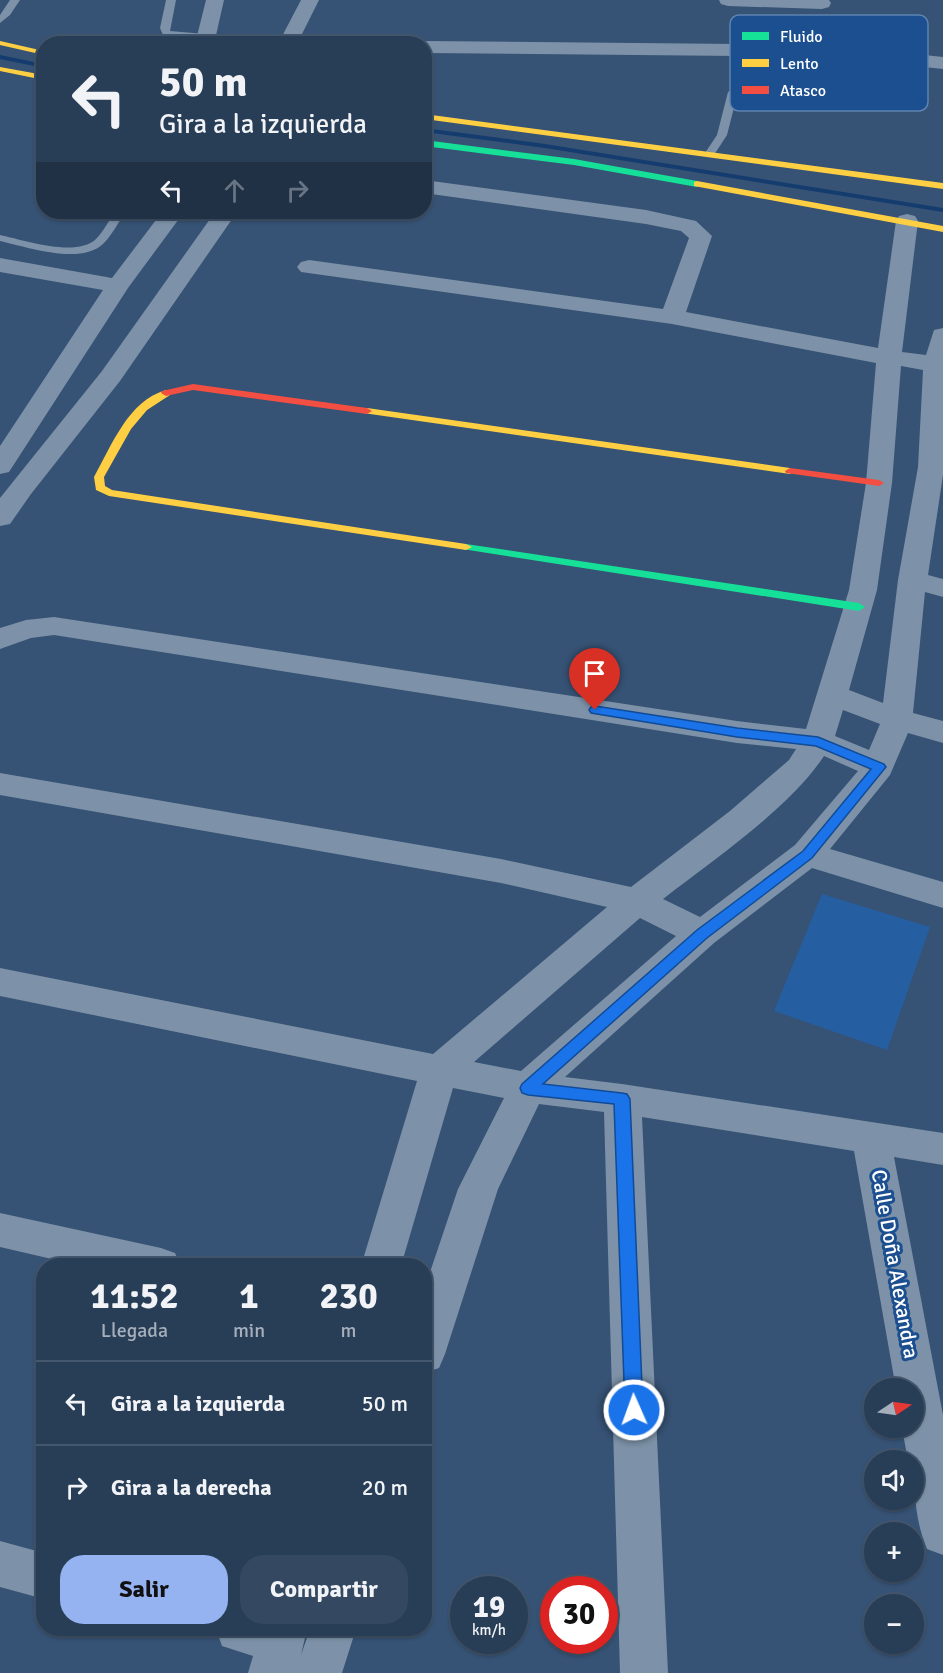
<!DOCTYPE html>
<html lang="es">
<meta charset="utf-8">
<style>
:root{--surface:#283e57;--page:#344961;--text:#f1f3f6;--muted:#a5aeba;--line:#44576d;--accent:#95b2f1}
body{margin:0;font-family:Signika,sans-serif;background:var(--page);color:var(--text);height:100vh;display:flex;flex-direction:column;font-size:22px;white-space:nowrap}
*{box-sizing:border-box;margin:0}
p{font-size:20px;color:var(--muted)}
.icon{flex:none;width:33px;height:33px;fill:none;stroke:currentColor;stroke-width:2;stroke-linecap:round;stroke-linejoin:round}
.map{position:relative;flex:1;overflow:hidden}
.drawer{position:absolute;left:36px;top:1258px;width:396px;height:378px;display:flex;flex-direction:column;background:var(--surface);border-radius:24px;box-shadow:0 2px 4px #0004,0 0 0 2px var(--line)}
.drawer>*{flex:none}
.guide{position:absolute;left:36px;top:36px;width:396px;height:183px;border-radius:24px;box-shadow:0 2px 4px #0004,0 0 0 2px var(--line);background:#283e57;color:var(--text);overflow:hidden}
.needle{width:39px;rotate:77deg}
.tools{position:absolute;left:864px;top:1378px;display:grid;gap:12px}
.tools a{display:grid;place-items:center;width:60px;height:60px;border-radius:50%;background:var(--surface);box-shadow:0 2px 4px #0004,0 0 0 2px var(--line);font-size:30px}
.speed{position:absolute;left:450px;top:1576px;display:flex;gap:12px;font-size:30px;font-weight:700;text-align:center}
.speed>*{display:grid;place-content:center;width:78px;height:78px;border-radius:50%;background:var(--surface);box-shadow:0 2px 4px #0004,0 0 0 2px var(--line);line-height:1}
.speed small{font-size:15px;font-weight:400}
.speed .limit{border:9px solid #d22;background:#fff;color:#111}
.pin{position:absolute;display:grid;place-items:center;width:51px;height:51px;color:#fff;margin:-62px -26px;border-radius:50% 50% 50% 0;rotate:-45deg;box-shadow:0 0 6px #0007}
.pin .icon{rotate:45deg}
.me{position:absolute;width:66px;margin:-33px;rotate:358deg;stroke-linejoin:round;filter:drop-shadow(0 0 4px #0008)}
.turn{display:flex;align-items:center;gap:21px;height:126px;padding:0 24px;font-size:27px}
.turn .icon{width:78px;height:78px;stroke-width:2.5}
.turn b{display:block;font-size:42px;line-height:51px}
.lanes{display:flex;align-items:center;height:57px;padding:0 24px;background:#0003;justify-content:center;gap:30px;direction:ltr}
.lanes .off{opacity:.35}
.eta{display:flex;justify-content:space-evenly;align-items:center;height:102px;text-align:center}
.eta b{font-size:36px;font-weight:700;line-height:42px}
.cta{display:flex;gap:12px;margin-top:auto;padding:12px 24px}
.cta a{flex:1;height:69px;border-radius:24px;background:var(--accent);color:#111;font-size:24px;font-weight:700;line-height:69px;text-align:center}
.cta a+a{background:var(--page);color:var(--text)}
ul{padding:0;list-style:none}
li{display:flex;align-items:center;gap:18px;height:84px;padding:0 24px;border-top:2px solid var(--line)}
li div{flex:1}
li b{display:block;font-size:22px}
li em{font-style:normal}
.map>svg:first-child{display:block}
.green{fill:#265fa1}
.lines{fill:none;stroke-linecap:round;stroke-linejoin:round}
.stream{fill:#153c6e;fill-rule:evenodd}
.lane{fill:#7d92a8;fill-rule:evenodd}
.street{fill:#7d92a8;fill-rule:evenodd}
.fast{fill:#16e098;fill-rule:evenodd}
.slow{fill:#ffcf43;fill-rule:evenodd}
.jam{fill:#f24e42;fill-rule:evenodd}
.route{fill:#1a73e8;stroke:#114b97;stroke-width:1.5}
.labels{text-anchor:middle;stroke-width:6;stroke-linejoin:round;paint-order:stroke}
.near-street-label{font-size:21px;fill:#fff;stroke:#1b4f8f}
.key{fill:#1b4f8f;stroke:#5f84b1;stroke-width:1.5}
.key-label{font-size:16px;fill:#fff}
</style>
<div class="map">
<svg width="943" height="1673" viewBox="0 0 943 1673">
<rect width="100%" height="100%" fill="#365274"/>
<path class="green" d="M 822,894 L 930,927 L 887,1050 L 774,1011 Z"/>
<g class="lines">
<g class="stream">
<path d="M 0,55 L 44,64 L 44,68 L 0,59 Z"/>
<path d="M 424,128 L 545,144 L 943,208 L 943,212 L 545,148 L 424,132 Z"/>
</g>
<g class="lane">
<path d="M 10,0 L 20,0 L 10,15 L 0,23 L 0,15 Z"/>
<path d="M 166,0 L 176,0 L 170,31 L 205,34 L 210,37 L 208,39 L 163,35 L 160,28 Z"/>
<path d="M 733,89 L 738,92 L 727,135 L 714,155 L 706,155 L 705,153 L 717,135 L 728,92 Z"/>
<path d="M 115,212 L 126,212 C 118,222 113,234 104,243 C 82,266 27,247 0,241 L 0,235 C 24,240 76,258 96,239 C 104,231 109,220 115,212 Z"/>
</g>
<g class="street">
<path d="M 206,0 L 224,0 L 214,44 L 195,44 Z"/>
<path d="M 301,0 L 319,0 L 297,44 L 278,44 Z"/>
<path d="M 719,0 L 829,0 L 831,3 L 829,7 L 822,9 L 728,6 L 721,4 Z"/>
<path d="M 424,41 L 831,45 L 943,57 L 943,69 L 831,57 L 424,53 L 424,44 L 417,44 Z"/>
<path d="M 424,180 L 646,210 L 696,221 L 712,236 L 686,312 L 878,348 L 896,221 L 899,216 L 907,214 L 915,216 L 918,221 L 902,352 L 926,355 L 934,330 L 943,328 L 943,475 L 928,575 L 943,579 L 943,597 L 925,592 L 913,713 L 943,721 L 943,743 L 908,733 L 890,775 L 830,849 L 943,882 L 943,908 L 812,868 L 714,943 L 565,1077 L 622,1084 L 943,1133 L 943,1165 L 894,1157 L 943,1415 L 943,1555 L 927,1549 C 915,1521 914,1491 914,1461 L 908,1461 L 902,1428 L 914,1428 L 914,1389 L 896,1389 L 854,1151 L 642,1117 L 668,1673 L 620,1673 L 604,1112 L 539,1104 L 498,1189 L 445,1354 L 439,1368 L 424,1373 L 424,1290 L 458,1189 L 504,1098 L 453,1088 L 401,1266 L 361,1266 L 417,1081 L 0,996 L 0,968 L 433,1054 L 607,907 L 501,883 L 0,795 L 0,773 L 501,859 L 631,887 L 730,811 L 789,760 L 796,749 L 737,743 L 54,635 L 31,638 L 0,649 L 0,628 L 26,620 L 54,617 L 737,721 L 806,729 L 849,590 L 866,483 L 876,363 L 672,324 L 301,272 L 297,267 L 301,262 L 309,260 L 663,309 L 689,238 L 681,231 L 646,224 L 424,193 ZM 901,366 L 923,370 L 918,467 L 898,580 L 883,703 L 849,690 L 877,590 L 892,483 ZM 843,710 L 880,724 L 869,750 L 835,736 ZM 824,756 L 858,771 L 795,845 L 700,917 L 663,899 C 713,860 790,808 824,756 ZM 640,918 L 676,936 L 521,1071 L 474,1062 Z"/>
<path d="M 162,212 L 184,212 L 128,288 L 9,472 L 0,474 L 0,446 L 103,290 L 0,272 L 0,258 L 112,278 Z"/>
<path d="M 215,212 L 237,212 L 120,381 L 31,494 L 10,524 L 0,526 L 0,498 L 102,371 Z"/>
<path d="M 0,1213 L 161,1248 L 175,1253 L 181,1266 L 82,1266 L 0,1247 Z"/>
<path d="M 0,1541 L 44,1553 L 44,1599 L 0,1587 Z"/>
<path d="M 216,1629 L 307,1629 L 301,1655 L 310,1629 L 356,1629 L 342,1673 L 248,1673 L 253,1656 L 222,1646 Z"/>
</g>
<g class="fast">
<path d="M 424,140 L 574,159 L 697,181 L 701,184 L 697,187 L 574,165 L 424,146 Z"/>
<path d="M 466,544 L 859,603 L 865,607 L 859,611 L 462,549 L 460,547 Z"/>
</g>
<g class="slow">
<path d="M 0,41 L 44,51 L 44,55 L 0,45 Z"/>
<path d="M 0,67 L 44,75 L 44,80 L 0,71 Z"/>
<path d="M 424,114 L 943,183 L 943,189 L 424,119 Z"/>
<path d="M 697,181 L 943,226 L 943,232 L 694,186 L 694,182 Z"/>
<path d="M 166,390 L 170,391 L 170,395 L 147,410 L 131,429 L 104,477 L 105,486 L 112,490 L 466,544 L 472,547 L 466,550 L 109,496 L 96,490 L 94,477 C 112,445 128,401 166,390 Z"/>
<path d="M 367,408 L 790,468 L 795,471 L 790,474 L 363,413 L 362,411 Z"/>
</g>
<g class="jam">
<path d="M 193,384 L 367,408 L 372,411 L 367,414 L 193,390 L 166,396 L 161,393 L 162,391 Z"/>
<path d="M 790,468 L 879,480 L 884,483 L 879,486 L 786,473 L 785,471 Z"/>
</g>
</g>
<path class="route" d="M 595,706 L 737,728 L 818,737 L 884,764 L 886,767 L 812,858 L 707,938 L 543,1084 L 622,1093 L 627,1094 L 630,1099 L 643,1410 L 640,1416 L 634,1418 L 628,1416 L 625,1410 L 614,1104 L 528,1095 L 522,1093 L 520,1088 L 522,1084 L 697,930 L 803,851 L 871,769 L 816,746 L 737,737 L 591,713 L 589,710 L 591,707 Z"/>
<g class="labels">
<g class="near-street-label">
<text transform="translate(895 1264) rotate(80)" y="7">Calle Doña Alexandra</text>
</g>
</g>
<rect x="730" y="15" width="198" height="96" rx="9" class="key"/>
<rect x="742" y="32" width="27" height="8" fill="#16e098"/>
<rect x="742" y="59" width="27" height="8" fill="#ffcf43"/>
<rect x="742" y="86" width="27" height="8" fill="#f24e42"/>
<g class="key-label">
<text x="780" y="42">Fluido</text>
<text x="780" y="69">Lento</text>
<text x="780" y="96">Atasco</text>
</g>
</svg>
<div class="tools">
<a><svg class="needle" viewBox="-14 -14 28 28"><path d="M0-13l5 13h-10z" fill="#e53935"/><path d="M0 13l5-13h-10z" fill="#a5aeba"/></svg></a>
<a><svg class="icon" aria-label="sound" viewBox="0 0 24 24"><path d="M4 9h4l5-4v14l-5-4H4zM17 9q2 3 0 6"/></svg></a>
<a>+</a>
<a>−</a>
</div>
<div class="speed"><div>19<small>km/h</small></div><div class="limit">30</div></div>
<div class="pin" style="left:595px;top:710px;background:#d93025"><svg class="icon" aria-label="arrive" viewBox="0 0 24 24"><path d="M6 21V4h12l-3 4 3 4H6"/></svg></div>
<svg class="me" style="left:634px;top:1410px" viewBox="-20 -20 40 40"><circle r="17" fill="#1a73e8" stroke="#fff" stroke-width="3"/><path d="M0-11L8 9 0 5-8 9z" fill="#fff"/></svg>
<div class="guide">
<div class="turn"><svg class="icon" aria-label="left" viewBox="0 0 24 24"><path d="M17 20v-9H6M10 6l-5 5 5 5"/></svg><div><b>50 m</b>Gira a la izquierda</div></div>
<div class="lanes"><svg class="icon" aria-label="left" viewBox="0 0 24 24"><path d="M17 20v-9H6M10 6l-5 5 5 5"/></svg><svg class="icon off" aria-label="ahead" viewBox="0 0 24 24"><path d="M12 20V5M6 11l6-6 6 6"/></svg><svg class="icon off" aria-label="right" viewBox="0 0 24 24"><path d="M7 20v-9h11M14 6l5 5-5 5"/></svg></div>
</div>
<section class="drawer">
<div class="eta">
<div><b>11:52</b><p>Llegada</p></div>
<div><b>1</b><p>min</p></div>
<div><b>230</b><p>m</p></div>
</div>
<ul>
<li><svg class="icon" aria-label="left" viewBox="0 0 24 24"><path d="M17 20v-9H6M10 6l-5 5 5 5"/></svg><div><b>Gira a la izquierda</b></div><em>50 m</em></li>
<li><svg class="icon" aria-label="right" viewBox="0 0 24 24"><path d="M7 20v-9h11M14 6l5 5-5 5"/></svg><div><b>Gira a la derecha</b></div><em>20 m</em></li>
</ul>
<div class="cta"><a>Salir</a><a>Compartir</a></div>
</section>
</div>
